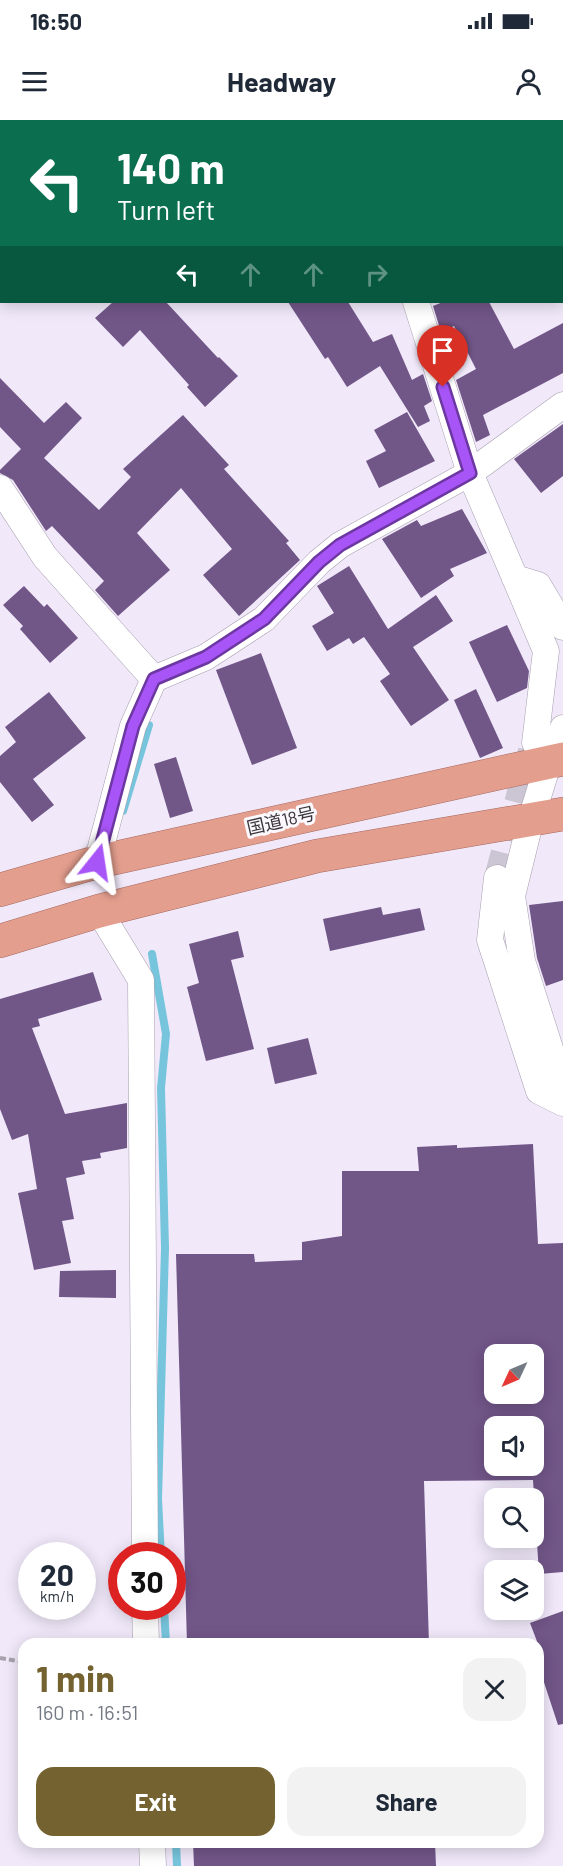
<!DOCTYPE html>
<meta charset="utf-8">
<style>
:root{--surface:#fff;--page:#f2f2f3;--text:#1f2937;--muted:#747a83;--accent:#746331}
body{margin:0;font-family:Barlow,"Noto Sans JP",sans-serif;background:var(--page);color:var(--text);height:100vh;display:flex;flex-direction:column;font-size:22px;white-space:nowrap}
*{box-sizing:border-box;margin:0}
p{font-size:20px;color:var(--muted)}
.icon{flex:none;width:33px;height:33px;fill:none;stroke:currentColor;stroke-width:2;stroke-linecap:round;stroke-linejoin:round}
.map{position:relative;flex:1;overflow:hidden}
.panel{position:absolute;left:18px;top:1518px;width:526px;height:210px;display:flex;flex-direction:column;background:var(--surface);border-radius:18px;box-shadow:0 3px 15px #0003}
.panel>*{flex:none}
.hud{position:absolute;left:0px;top:0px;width:564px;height:183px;box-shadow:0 3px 15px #0003;background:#0b6e4f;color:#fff;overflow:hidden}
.needle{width:39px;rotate:226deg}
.tools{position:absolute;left:484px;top:1224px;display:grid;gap:12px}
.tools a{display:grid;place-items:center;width:60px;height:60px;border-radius:12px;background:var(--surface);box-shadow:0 3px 15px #0003;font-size:30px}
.speed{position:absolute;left:18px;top:1422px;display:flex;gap:12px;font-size:30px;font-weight:700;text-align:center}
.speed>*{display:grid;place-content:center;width:78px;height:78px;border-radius:50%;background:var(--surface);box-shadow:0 3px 15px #0003;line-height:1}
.speed small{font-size:15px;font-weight:400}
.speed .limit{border:9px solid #d22;background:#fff;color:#111}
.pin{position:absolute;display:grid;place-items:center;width:51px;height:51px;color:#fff;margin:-62px -26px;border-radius:50% 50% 50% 0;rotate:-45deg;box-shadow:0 0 6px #0007}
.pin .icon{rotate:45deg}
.me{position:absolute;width:66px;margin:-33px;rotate:15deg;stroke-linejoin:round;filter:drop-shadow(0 0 4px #0008)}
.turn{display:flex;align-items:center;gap:21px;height:126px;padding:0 18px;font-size:27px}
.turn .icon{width:78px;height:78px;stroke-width:2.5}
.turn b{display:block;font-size:42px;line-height:51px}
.lanes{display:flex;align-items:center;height:57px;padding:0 18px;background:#0003;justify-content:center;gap:30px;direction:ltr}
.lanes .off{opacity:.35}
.round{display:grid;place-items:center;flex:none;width:63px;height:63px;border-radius:18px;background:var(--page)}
.summary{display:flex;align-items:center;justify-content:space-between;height:102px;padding:0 18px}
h1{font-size:36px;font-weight:700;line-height:45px;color:var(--accent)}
.cta{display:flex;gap:12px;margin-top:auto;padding:12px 18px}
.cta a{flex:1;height:69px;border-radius:18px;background:var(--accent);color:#fff;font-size:24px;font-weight:700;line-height:69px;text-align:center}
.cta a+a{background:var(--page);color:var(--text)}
.status{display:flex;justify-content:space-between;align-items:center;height:42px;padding:0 30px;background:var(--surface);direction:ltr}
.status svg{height:16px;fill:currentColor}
header{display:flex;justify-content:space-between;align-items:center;height:78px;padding:0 18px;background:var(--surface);font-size:27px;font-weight:700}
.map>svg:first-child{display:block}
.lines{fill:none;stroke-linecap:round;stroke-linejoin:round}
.stream{stroke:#77c5dd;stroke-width:8}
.building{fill:#715688;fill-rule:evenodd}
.minor-tunnel{stroke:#ccc5d4;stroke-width:26;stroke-dasharray:26 13;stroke-linecap:butt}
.minor-casing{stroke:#a69eae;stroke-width:27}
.trunk-casing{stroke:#a5695f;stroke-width:34}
.path{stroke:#a8a1ae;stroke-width:4;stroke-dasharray:6 3;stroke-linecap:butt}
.minor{stroke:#fff;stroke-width:26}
.trunk{stroke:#e49e8e;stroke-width:33}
.route-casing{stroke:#6d37a1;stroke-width:15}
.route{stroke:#a855f7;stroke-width:10}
.labels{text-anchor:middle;stroke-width:6;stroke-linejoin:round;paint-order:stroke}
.street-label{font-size:18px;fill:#3a363d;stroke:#fbf9fd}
</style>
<div class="status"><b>16:50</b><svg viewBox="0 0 49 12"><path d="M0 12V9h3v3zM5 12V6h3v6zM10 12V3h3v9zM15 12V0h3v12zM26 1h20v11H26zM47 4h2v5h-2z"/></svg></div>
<header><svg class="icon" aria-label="menu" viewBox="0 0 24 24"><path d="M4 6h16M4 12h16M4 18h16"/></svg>Headway<svg class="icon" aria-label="person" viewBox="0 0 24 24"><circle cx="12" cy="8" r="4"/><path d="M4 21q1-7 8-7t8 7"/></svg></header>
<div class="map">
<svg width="563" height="1746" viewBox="0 0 563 1746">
<rect width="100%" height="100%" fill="#f1e9fa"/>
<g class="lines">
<g class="stream">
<path d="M 58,0 L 58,2"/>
<path d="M 0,176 L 2,175"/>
<path d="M 123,691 L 149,605"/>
<path d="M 152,834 L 166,914 L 161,968 L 165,1128 L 158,1379 L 161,1436"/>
<path d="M 164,1486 L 166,1524"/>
<path d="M 176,1722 L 177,1746"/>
</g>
</g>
<g class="building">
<path d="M 113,182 L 166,182 L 218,238 L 219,237 L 238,256 L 205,287 L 187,267 L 189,265 L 140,210 L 123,227 L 95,198 Z"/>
<path d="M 288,182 L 348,182 L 373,222 L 392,214 L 412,260 L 423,254 L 432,281 L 424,286 L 430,301 L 418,307 L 380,246 L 347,267 L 328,237 L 325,239 Z"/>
<path d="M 443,182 L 489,182 L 514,229 L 563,203 L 563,253 L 483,295 L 490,315 L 476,322 L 456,260 L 476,249 L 454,206 L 441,212 L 433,186 Z"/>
<path d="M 0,258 L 44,303 L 66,282 L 82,298 L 44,338 L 99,390 L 131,357 L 123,349 L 183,295 L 229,345 L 224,349 L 289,421 L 286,423 L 300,440 L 239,496 L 203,455 L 232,429 L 181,368 L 137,413 L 170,450 L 118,496 L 95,470 L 104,461 L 52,406 L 46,411 L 13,360 L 0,353 L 0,350 L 21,329 L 0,307 Z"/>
<path d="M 407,292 L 435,341 L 379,368 L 366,341 L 386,331 L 374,310 Z"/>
<path d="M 563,304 L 563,356 L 541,373 L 514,339 Z"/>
<path d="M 462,389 L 487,433 L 450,449 L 454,456 L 421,478 L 382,419 L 417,400 L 421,406 Z"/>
<path d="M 349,446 L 388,509 L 436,475 L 453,501 L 413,527 L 449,580 L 411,606 L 380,561 L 390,554 L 364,517 L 353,524 L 349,518 L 327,531 L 312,506 L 334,493 L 317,466 Z"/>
<path d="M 24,466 L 44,487 L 47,484 L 78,518 L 50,543 L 20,509 L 23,506 L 3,485 Z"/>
<path d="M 507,505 L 529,551 L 527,568 L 497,582 L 469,522 Z"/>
<path d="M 261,533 L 297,628 L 252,645 L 216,550 Z"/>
<path d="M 476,569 L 503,628 L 480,638 L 454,580 Z"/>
<path d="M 49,572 L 86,618 L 33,659 L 54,685 L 32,702 L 0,662 L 0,636 L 16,622 L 5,607 Z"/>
<path d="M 176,637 L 193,691 L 170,698 L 154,644 Z"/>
<path d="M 563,781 L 563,860 L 546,866 L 537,838 L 529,785 Z"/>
<path d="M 381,787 L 383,795 L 420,788 L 425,810 L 330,831 L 323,799 Z"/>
<path d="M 238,811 L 244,837 L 231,840 L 254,929 L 206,941 L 187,867 L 199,863 L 189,824 Z"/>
<path d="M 93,852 L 102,880 L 38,899 L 40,906 L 32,908 L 65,994 L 127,983 L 127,1028 L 100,1033 L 101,1038 L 82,1041 L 85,1054 L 66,1058 L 74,1099 L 62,1101 L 71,1143 L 34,1150 L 18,1073 L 37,1069 L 28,1014 L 12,1020 L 0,989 L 0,879 Z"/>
<path d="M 308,918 L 317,954 L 275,964 L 267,928 Z"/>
<path d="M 533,1024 L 538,1124 L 563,1123 L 563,1452 L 539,1454 L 533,1360 L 424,1361 L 429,1524 L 187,1524 L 176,1134 L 254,1134 L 255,1142 L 302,1140 L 302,1122 L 342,1116 L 342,1051 L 419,1051 L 417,1027 L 457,1025 L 457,1028 ZM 495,1234 L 534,1234 L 534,1274 L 495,1274 ZM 495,1306 L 534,1306 L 534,1346 L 495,1346 Z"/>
<path d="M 116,1150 L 116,1178 L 59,1177 L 60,1151 Z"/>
<path d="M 563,1491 L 563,1604 L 558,1605 L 538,1544 L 538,1524 L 530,1503 Z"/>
<path d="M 193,1722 L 435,1722 L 436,1746 L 194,1746 Z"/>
</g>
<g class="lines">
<path class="minor-tunnel" d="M 497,758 L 531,631"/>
<defs>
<g id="minor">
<path d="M 349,0 L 350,2"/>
<path d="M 416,182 L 470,353 L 515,458 L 538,465 L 563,507"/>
<path d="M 0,368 L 45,437 L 154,559"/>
<path d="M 515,458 L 546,531 L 535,623"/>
<path d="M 563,608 L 549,641 L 531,699 L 512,776 L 522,841 L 563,969"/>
<path d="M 97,742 L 133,606 L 154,559 L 206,537 L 264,499 L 319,442 L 340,425 L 470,353 L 563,285"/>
<path d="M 497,758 L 490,820 L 539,971 L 563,983"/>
<path d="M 99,791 L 141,860 L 145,1436"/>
<path d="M 145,1486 L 146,1524"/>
<path d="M 152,1722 L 153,1746"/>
</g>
<g id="trunk">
<path d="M 0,770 L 97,742 L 563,639"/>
<path d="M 0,821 L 99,791 L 317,736 L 563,694"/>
</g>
</defs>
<use href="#minor" class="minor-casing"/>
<use href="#trunk" class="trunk-casing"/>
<path class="path" d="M 0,1538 L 24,1542"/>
<use href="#minor" class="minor"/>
<use href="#trunk" class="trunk"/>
</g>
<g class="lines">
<defs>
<path id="route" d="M 97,742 L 133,606 L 154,559 L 206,537 L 264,499 L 319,442 L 340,425 L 470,353 L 443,267"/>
</defs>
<use href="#route" class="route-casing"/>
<use href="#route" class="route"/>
</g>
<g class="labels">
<g class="street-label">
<text transform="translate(281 701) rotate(-13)" y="6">国道18号</text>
</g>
</g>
</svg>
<div class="tools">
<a><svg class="needle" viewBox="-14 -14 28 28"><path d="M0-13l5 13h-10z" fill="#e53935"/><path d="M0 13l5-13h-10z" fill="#747a83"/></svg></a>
<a><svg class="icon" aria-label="sound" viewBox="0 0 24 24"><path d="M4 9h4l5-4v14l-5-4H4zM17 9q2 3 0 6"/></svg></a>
<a><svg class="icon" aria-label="search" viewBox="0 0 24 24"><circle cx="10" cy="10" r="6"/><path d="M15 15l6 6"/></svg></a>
<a><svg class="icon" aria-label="layers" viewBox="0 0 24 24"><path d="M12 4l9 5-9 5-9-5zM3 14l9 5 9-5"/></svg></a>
</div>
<div class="speed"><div>20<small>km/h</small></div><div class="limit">30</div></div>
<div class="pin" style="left:443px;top:267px;background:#d93025"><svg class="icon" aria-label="arrive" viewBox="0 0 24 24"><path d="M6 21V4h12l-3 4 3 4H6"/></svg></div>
<svg class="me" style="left:97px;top:742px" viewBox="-20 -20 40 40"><path d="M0-17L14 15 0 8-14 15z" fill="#a855f7" stroke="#fff" stroke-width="4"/></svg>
<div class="hud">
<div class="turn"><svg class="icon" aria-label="left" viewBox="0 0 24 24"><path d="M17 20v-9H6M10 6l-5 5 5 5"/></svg><div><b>140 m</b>Turn left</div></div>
<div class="lanes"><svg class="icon" aria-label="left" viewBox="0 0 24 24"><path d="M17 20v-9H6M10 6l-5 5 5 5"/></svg><svg class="icon off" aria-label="ahead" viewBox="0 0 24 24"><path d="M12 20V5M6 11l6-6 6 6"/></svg><svg class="icon off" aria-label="ahead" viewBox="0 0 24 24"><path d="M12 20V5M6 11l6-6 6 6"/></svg><svg class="icon off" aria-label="right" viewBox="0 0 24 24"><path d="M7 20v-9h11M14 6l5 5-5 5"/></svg></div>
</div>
<section class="panel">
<div class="summary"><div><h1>1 min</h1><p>160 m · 16:51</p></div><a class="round"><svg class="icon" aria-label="close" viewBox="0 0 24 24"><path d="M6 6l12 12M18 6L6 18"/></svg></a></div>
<div class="cta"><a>Exit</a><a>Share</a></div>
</section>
</div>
